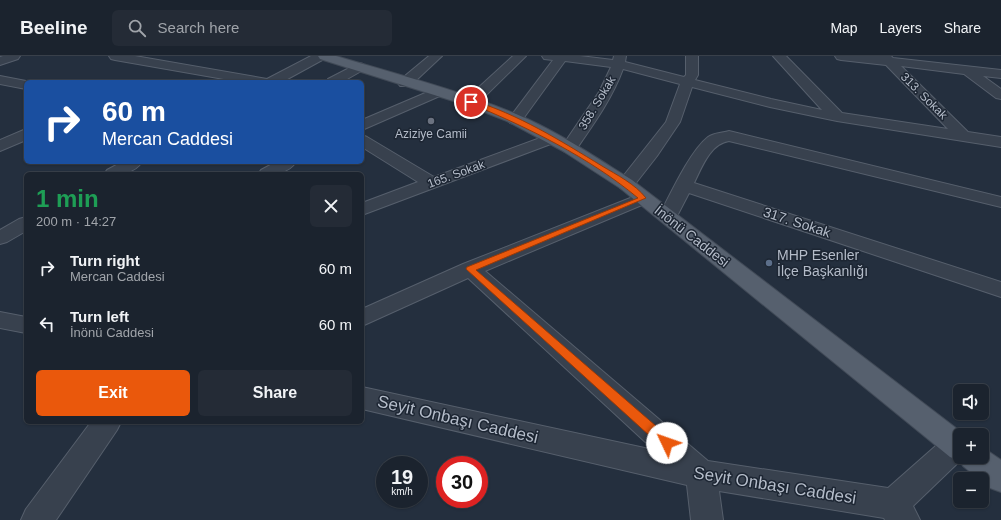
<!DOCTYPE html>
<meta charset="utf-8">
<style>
:root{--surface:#1b232e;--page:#242b36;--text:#f1f3f6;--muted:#a0a4aa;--line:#39404a;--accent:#ea580c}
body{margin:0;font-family:Helvetica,sans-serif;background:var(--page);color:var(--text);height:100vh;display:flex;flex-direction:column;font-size:15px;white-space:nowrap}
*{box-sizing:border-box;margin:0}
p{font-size:13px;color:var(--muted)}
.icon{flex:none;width:22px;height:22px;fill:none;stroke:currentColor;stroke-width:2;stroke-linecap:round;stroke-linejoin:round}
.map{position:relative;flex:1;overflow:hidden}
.sheet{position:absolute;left:24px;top:116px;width:340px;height:252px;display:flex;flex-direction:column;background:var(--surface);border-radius:6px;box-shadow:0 1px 3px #0004,0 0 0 1px var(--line)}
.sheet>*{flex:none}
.top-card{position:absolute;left:24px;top:24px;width:340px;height:84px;border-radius:6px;box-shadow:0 1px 3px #0004,0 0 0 1px var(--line);background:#1a4fa0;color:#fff;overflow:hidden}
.fabs{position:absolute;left:953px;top:328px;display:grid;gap:8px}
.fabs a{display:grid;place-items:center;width:36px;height:36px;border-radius:6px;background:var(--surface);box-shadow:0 1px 3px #0004,0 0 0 1px var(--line);font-size:20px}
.speed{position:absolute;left:376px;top:400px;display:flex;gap:8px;font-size:20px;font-weight:700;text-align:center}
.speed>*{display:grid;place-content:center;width:52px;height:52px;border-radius:50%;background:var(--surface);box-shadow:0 1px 3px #0004,0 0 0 1px var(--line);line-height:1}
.speed small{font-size:10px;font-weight:400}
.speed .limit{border:6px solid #d22;background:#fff;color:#111}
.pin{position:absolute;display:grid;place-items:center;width:34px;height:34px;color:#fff;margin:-17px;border:2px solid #fff;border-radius:50%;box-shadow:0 1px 4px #0007}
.me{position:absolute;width:44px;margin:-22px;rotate:312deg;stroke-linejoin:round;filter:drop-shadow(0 0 3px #0008)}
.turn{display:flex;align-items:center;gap:14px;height:84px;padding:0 12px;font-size:18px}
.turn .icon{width:52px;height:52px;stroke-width:2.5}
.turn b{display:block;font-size:28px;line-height:34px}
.round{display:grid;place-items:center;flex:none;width:42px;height:42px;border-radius:6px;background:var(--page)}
.head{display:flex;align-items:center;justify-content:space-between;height:68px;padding:0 12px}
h1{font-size:24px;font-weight:700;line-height:30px;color:#1e9e55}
.action{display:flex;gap:8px;margin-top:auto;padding:8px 12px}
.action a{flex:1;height:46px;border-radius:6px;background:var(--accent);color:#fff;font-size:16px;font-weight:700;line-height:46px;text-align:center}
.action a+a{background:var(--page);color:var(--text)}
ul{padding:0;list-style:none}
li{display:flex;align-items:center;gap:12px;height:56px;padding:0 12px}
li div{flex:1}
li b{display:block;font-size:15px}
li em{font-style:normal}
header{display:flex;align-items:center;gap:24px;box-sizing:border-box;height:56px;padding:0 20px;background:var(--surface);border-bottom:1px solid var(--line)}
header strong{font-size:19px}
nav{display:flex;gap:22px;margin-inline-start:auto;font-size:14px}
.search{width:280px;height:36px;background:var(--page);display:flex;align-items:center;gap:10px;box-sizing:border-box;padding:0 14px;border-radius:6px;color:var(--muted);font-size:15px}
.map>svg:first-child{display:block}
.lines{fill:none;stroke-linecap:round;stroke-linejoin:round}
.minor-casing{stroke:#565f6c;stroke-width:2}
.major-casing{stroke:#414a57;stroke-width:2}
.minor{fill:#38414e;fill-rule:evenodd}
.major{fill:#56606e;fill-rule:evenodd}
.route{fill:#ea580c;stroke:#983908}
.worship-dot{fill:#6b7280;stroke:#1d2633;stroke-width:1.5}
.service-dot{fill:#5c6f8a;stroke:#1d2633;stroke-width:1.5}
.labels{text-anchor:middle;stroke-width:3;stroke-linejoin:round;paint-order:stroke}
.far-street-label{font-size:12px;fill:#b4bcc9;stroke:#1d2633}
.far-poi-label{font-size:12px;fill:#b4bcc9;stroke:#1d2633}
.street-label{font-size:14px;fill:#b4bcc9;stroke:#1d2633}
.poi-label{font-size:14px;fill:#b4bcc9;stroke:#1d2633;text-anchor:start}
.near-street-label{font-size:17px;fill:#b4bcc9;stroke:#1d2633}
</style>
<header>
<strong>Beeline</strong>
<div class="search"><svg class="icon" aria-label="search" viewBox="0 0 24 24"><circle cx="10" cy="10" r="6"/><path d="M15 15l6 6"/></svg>Search here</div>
<nav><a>Map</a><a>Layers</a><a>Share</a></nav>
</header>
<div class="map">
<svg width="1001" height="464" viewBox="0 0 1001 464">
<rect width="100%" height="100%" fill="#242f3e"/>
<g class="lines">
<defs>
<g id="minor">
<path d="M 3,0 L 20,0 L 18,3 L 0,9 L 0,1 Z"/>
<path d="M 109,0 L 135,0 L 267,23 L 311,0 L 326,0 L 324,3 L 282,26 L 241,26 L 115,4 L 111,3 Z"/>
<path d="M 429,0 L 442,0 L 410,30 L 400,30 L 398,27 L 400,24 Z"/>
<path d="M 513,0 L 526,0 L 476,49 L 471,50 L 466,49 L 464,46 L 466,43 Z"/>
<path d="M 542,0 L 580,0 L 613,4 L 614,0 L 626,0 L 625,6 L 684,21 L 686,19 L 686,0 L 698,0 L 698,19 L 695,24 L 771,43 L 822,54 L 773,0 L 786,0 L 842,57 L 948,73 L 886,9 L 841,4 L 837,3 L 835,0 L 891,0 L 893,2 L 1001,14 L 1001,22 L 983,20 L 1001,33 L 1001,43 L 996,42 L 964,18 L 901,10 L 968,76 L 1001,81 L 1001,91 L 837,65 L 770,51 L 692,31 L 680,66 L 657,100 L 632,132 L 626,133 L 620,132 L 617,128 L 666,66 L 680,28 L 623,13 C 612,43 593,69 575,95 L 569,97 L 563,95 L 561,92 L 599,36 L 611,11 L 565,5 L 520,67 L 515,68 L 510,67 L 508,64 L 553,4 L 544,3 Z"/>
<path d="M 359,7 L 363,8 L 365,11 L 363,14 L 342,26 L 327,26 L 328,23 Z"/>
<path d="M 0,20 L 26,25 L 30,26 L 26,26 L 26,33 L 0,28 Z"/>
<path d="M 437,32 L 442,33 L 444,36 L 442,39 L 362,74 L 362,64 Z"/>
<path d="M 26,73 L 26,84 L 0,95 L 0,84 Z"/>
<path d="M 729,75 L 1001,141 L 1001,151 L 729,85 C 710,88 702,111 694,127 L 1001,226 L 1001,241 L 689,137 L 675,164 L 668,166 L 661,164 L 659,160 C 670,139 690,95 708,81 C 714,77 722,77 729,75 Z"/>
<path d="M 551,78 L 556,80 L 559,83 L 556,86 L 362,159 L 362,147 L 418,126 L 362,91 L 362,79 L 367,81 L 434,121 Z"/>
<path d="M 122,106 L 142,106 C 133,119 118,118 104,118 L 107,114 Z"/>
<path d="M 276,106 L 296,106 C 287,119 272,118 258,118 L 261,114 Z"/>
<path d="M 643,137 L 649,138 L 652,142 L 649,146 L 485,215 L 708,405 L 888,432 L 947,380 L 957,376 L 964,379 L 960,379 L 960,401 L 964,401 L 913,450 L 920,464 L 885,464 L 884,462 L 719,435 L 723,464 L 691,464 L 687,429 L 362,353 L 362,331 L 654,394 L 468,222 L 362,270 L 362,253 L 463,208 Z"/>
<path d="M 26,161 L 26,175 L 7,186 L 0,188 L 0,174 L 19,163 Z"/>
<path d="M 0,256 L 26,261 L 26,277 L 0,272 Z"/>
<path d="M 91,366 L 121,366 L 117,374 L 56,464 L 21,464 L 26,453 Z"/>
</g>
<path id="major" d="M 318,0 L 336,0 C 396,18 458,34 516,58 C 557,75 595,101 632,124 L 965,379 L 960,379 L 960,401 L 982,401 L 982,391 L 1001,404 L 1001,436 L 990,432 L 982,425 L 982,423 L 979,423 L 963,410 L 960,405 L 950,401 L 620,132 L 563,95 L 507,65 L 466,49 L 320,3 Z"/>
</defs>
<use href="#minor" class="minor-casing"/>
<use href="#major" class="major-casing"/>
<use href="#minor" class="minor"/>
<use href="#major" class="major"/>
</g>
<path class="route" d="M 471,44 C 518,58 561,85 602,110 C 617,119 635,128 646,142 L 476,214 L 671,383 L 673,387 L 671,391 L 667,392 L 662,391 L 466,213 L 467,211 L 638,142 C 589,101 527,71 469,47 L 468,46 Z"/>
<circle class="worship-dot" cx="431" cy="65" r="4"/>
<circle class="service-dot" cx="769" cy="207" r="4"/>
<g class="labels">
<g class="far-street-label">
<text transform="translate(924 40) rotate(45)" y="4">313. Sokak</text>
<text transform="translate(597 47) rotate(-59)" y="4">358. Sokak</text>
<text transform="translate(456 118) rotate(-20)" y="4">165. Sokak</text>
</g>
<g class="far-poi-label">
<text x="431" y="82">Aziziye Camii</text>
</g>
<g class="street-label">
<text transform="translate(797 166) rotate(18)" y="5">317. Sokak</text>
<text transform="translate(692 180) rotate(38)" y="5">İnönü Caddesi</text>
</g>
<g class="poi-label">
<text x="777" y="204">MHP Esenler<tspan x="777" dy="16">İlçe Başkanlığı</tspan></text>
</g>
<g class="near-street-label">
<text transform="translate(458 363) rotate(13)" y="6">Seyit Onbaşı Caddesi</text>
<text transform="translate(775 429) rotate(9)" y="6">Seyit Onbaşı Caddesi</text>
</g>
</g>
</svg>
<div class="fabs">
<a><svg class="icon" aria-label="sound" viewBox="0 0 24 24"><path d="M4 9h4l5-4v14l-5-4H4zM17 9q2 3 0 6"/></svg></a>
<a>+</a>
<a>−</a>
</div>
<div class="speed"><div>19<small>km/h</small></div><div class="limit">30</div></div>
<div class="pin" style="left:471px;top:46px;background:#d93025"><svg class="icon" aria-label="arrive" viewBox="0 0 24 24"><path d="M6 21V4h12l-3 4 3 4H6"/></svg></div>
<svg class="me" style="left:667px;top:387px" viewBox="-20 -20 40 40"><circle r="19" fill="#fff"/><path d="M0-13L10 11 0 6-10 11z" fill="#ea580c"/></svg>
<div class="top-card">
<div class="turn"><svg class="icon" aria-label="right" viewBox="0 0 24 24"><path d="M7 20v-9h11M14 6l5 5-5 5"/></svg><div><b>60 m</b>Mercan Caddesi</div></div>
</div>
<section class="sheet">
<div class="head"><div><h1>1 min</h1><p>200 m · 14:27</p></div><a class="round"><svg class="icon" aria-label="close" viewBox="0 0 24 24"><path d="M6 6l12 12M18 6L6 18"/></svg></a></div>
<ul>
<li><svg class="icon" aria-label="right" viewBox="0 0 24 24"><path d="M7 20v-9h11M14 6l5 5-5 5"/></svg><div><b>Turn right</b><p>Mercan Caddesi</p></div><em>60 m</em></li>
<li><svg class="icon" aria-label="left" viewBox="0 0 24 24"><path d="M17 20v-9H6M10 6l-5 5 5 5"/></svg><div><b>Turn left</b><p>İnönü Caddesi</p></div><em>60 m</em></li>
</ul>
<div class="action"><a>Exit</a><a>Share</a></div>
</section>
</div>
